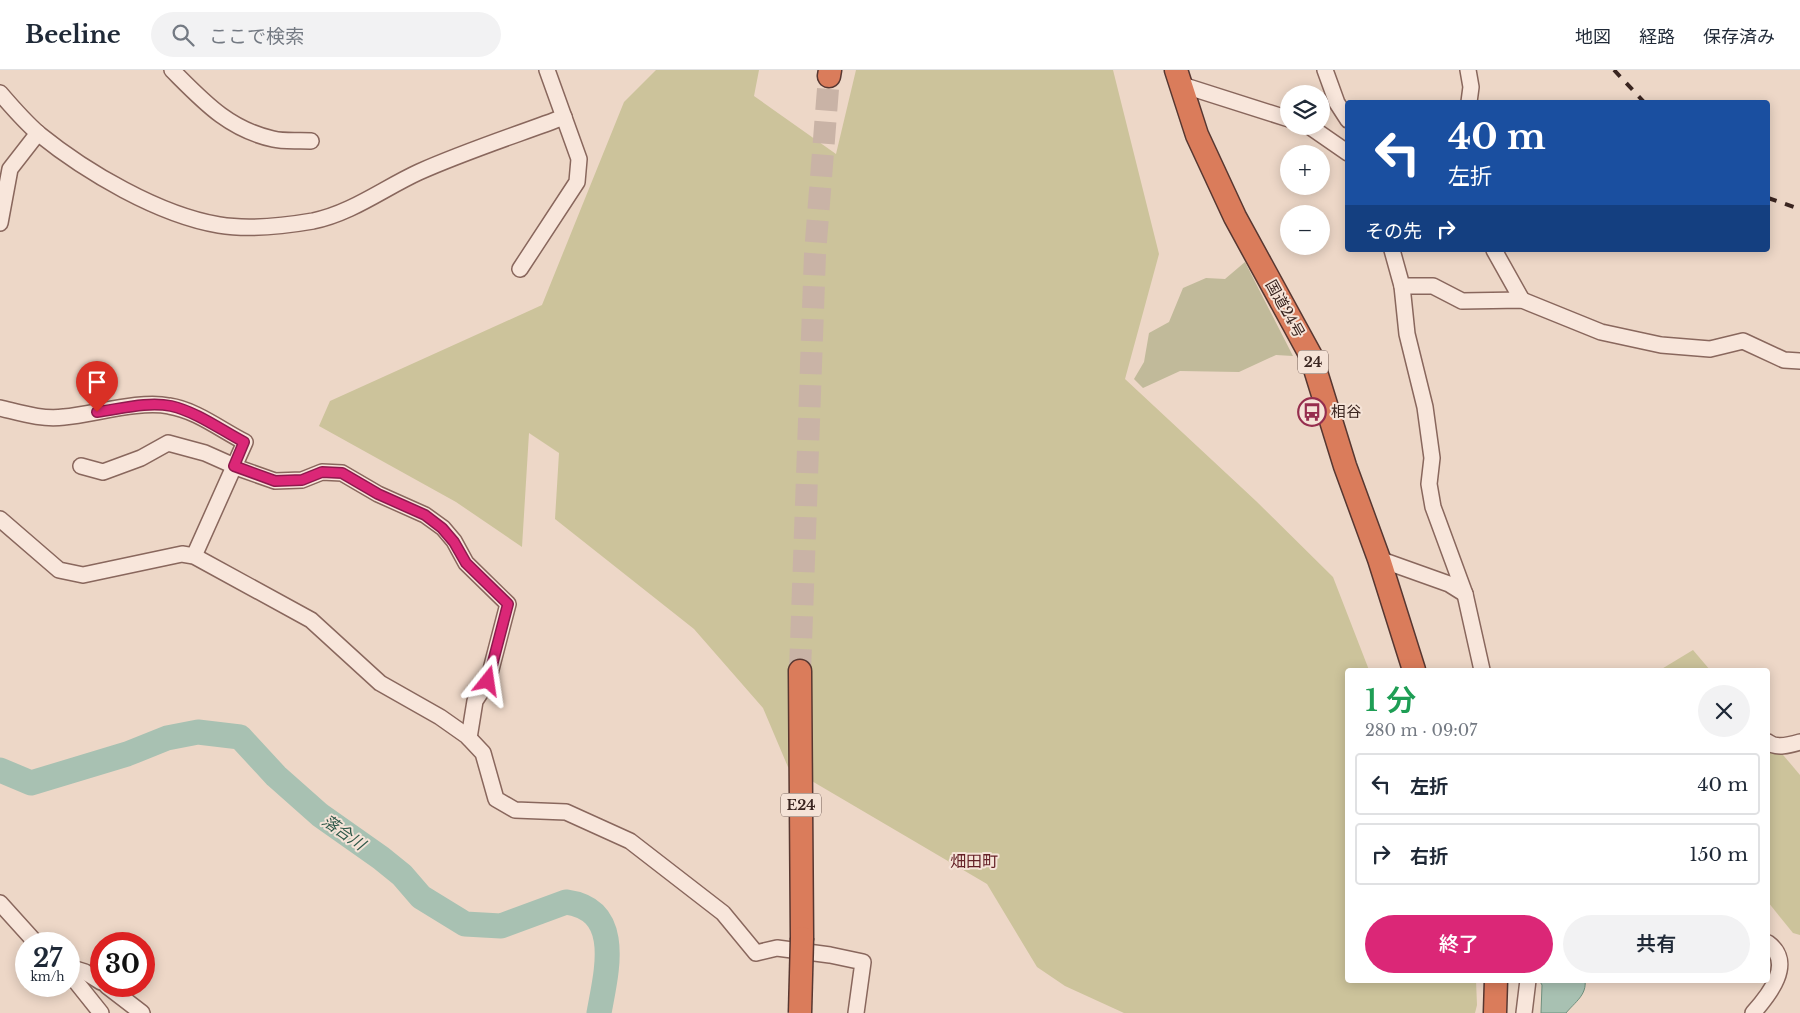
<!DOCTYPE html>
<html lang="ja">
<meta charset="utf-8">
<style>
:root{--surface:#fff;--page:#f2f2f3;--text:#1f2937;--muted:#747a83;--line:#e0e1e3;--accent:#db2777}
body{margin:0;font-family:"Libre Baskerville","Noto Sans JP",serif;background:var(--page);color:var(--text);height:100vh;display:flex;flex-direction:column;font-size:19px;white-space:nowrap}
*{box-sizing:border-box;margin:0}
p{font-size:16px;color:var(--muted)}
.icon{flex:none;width:28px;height:28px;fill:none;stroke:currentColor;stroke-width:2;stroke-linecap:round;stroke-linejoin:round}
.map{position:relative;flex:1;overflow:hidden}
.panel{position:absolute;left:1345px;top:598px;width:425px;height:315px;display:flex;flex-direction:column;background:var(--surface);border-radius:5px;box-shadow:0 2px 12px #0003}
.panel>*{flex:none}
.top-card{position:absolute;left:1345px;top:30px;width:425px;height:152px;border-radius:5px;box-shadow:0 2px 12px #0003;background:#1a4fa0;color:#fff;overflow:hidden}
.controls{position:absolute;left:1280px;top:15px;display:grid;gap:10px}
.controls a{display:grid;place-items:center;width:50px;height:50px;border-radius:50%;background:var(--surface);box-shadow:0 2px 12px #0003;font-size:25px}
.speed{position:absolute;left:15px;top:862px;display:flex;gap:10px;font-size:25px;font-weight:700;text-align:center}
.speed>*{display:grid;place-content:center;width:65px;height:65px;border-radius:50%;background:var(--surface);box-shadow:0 2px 12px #0003;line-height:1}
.speed small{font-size:12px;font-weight:400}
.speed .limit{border:8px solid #d22;background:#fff;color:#111}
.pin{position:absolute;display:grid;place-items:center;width:42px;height:42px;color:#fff;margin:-51px -21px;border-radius:50% 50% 50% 0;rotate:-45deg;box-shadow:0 0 5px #0007}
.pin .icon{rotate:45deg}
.me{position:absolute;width:55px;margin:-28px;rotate:15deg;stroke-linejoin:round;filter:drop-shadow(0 0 4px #0008)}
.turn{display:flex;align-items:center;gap:18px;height:105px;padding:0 20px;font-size:22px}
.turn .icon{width:65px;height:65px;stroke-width:2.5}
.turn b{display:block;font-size:35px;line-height:42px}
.then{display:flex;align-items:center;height:48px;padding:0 20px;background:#0003;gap:10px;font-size:19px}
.round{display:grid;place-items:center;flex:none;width:52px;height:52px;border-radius:26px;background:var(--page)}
.head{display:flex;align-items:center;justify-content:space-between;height:85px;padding:0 20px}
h1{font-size:30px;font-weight:600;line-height:38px;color:#1e9e55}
.primary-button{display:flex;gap:10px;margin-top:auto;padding:10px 20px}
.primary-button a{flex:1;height:58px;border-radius:30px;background:var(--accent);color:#fff;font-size:20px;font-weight:600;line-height:58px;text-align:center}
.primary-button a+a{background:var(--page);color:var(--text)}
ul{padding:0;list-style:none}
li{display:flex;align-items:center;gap:15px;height:62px;margin:0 10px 8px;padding:0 10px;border:2px solid var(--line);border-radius:5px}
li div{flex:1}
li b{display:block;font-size:19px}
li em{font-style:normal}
header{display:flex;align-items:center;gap:30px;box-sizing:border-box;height:70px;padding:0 25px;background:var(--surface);border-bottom:1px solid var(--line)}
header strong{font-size:24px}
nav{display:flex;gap:28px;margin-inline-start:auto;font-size:18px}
.search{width:350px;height:45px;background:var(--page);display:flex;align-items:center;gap:12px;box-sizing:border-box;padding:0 18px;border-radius:28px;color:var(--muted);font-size:19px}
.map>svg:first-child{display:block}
.green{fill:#ccc39b}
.cemetery{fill:#c1ba9a}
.water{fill:#a8c1b2;stroke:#6f907e}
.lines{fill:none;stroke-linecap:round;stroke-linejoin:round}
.river{stroke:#a8c1b2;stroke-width:25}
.highway-tunnel{stroke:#c9b3a6;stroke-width:22;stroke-dasharray:22 11;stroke-linecap:butt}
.minor-casing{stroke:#89675d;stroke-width:18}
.highway-casing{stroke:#573731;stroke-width:25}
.minor{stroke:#f8e6db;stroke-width:15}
.highway{stroke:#da7c5b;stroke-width:22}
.rail{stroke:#3a2520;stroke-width:4;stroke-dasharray:9 9;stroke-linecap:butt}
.highway-bridge-casing{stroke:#573731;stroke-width:25;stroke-linecap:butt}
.highway-bridge{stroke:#da7c5b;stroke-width:22}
.route-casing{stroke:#8e194d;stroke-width:12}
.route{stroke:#db2777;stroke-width:9}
.labels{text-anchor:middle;stroke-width:4;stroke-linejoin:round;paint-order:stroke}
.shield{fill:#f5e3d7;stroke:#725e57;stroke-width:1}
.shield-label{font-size:14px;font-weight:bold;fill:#3a2520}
.street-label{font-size:15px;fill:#3a2520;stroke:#f5e3d7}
.poi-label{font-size:15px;fill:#3a2520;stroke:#f5e3d7;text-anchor:start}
.water-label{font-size:16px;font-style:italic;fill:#30594a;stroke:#f5e3d7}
.neighbourhood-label{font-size:16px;fill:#652127;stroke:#f5e3d7}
</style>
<header>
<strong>Beeline</strong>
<div class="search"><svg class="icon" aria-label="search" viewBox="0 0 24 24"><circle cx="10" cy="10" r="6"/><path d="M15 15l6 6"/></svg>ここで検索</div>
<nav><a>地図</a><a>経路</a><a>保存済み</a></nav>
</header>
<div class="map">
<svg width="1800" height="943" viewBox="0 0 1800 943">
<rect width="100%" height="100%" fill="#edd7c7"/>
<g class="green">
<path d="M 656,0 L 759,0 L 754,26 L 836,84 L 856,0 L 1113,0 L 1159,184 L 1125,309 L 1256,431 L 1333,507 L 1369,600 L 1348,600 L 1348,910 L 1476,910 L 1477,935 L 1475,943 L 1124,943 L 1065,916 L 1037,897 L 987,814 L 788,697 L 763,638 L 694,559 L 555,449 L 559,383 L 529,363 L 522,477 L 456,432 L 319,356 L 330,331 L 542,235 L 624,32 Z"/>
<path d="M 1693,580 L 1710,600 L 1660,600 Z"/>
<path d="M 1768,667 L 1800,705 L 1800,865 L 1793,863 L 1768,832 Z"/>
</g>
<path class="cemetery" d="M 1245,192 L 1293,286 L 1276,285 L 1239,302 L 1180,301 L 1143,318 L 1134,309 L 1144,292 L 1149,263 L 1169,252 L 1183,218 L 1206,208 L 1225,209 Z"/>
<path class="water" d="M 1539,910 L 1585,910 C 1587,925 1575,932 1566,943 L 1541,943 L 1542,915 Z"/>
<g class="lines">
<path class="river" d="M 0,700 L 31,713 L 127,684 L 167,668 L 198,662 L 240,667 L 276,706 L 320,745 L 381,788 L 402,805 L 421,827 L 465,854 L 501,856 L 566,832 C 624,840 606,903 599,943"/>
<path class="highway-tunnel" d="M 800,601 L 815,184 L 829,6"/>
<defs>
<g id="minor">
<path d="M 172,0 C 203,31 228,59 273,69 C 285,72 299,70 311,71"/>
<path d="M 1325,0 L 1337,33 L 1348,50"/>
<path d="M 1468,0 L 1471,17 L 1469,32"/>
<path d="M 1179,14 L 1289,49"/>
<path d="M 0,23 C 12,37 25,52 39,64 C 86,102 159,145 219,155 C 249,160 284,156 313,151 C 352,143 384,118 419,102 C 466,81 516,65 564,47"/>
<path d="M 1309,56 L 1348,83"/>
<path d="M 0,153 L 10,99 L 38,63"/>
<path d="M 1392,180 L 1402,216 L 1433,216 L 1462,231 L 1522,230 L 1601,262 L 1661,275 L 1710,279 L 1743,271 L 1784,290 L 1800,291"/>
<path d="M 1494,180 L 1522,230"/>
<path d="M 520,199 L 577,112 L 579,89 L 547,0"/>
<path d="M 1402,216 L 1407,264 L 1425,337 L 1432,388 L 1429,414 L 1433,437 L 1465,524 L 1482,600"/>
<path d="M 0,338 C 21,343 42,350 64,347 C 95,344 140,330 169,336 C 196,340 221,360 245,372 L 194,486"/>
<path d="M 81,396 L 103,402 L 141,388 L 168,373 L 205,383 L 241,399 L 275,411 L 302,410 L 322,402 L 342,403 L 378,424 L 425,445 L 443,458 L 454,471 L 466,493 L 508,534 L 488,611 L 475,631 L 469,668"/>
<path d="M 0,449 L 59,500 L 83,505 L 182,484 L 194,486 L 311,550 L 380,613 L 440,647 L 467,666 L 483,683 L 496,729 L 515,740 L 566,742 L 630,771 L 723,843 L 756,883 L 777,878 L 830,885 L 863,892 L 856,943"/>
<path d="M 1379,489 L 1449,514 L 1465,524"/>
<path d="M 1768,672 C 1776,679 1790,675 1800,672"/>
<path d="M 0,833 L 37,874"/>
<path d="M 69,897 L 85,902 L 101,912"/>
<path d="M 69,903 L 101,943"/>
<path d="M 107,916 L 142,943"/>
<path d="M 1524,943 L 1528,910"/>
<path d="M 1753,943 C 1769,925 1795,893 1768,873"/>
</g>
<g id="highway">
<path d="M 1176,0 L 1197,65 L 1235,147 L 1311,286 L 1345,396 L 1379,489 L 1414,600"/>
<path d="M 829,6 L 830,0"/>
<path d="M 800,601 L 802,868"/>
<path d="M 1495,943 L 1496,910"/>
</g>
</defs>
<use href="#minor" class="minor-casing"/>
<use href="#highway" class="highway-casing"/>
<use href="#minor" class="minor"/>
<use href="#highway" class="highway"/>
<g class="rail">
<path d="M 1614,0 L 1644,32"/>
<path d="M 1768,128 L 1800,139"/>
</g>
<defs>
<path id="highway-bridge" d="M 800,943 L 802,868"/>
</defs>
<use href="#highway-bridge" class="highway-bridge-casing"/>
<use href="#highway-bridge" class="highway-bridge"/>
</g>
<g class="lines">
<defs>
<path id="route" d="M 97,342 C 120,339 148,331 171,336 C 197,342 221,360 244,372 L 234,396 L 275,411 L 302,410 L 322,402 L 342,403 L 378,424 L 425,445 L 442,458 L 454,472 L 466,493 L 508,534 L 488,611"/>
</defs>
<use href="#route" class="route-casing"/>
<use href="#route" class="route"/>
</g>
<defs>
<symbol id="bus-ring" viewBox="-11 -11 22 22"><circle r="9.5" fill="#f5e3d7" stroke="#962e4e" stroke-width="1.5"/><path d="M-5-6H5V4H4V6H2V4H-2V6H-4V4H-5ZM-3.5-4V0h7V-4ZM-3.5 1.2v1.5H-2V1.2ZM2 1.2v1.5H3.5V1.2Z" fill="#962e4e"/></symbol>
</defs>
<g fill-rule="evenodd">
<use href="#bus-ring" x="1296" y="326" width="32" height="32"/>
</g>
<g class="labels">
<g class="shield">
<rect x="1298" y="280.5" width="30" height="23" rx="4"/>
<rect x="781" y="723.5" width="40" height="23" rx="4"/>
</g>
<g class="shield-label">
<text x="1313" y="297">24</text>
<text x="801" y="740">E24</text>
</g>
<g class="street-label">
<text transform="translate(1285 239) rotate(61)" y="5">国道24号</text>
</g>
<g class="poi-label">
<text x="1331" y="347">相谷</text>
</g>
<g class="water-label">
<text transform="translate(344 762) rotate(35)" y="6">落合川</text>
</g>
<g class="neighbourhood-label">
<text x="974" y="797">畑田町</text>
</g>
</g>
</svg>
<div class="controls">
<a><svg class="icon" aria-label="layers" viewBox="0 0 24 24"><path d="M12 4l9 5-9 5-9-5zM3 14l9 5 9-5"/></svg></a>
<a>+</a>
<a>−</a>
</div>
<div class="speed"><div>27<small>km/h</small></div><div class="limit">30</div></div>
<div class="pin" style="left:97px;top:342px;background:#d93025"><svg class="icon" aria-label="arrive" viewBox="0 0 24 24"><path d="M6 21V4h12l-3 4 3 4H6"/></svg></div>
<svg class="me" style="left:488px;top:611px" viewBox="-20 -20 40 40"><path d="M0-17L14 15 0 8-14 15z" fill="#db2777" stroke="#fff" stroke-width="4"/></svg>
<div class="top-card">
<div class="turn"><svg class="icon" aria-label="left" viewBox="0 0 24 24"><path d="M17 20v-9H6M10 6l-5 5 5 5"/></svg><div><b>40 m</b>左折</div></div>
<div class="then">その先<svg class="icon" aria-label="right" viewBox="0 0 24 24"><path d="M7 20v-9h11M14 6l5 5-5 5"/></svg></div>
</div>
<section class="panel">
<div class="head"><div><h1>1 分</h1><p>280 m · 09:07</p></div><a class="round"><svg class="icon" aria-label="close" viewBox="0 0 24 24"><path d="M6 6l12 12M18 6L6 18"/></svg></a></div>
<ul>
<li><svg class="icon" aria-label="left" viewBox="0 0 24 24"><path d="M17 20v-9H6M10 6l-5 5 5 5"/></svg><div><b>左折</b></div><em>40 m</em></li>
<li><svg class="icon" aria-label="right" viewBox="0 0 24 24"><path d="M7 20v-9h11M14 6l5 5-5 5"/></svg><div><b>右折</b></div><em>150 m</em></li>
</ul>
<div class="primary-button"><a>終了</a><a>共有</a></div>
</section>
</div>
